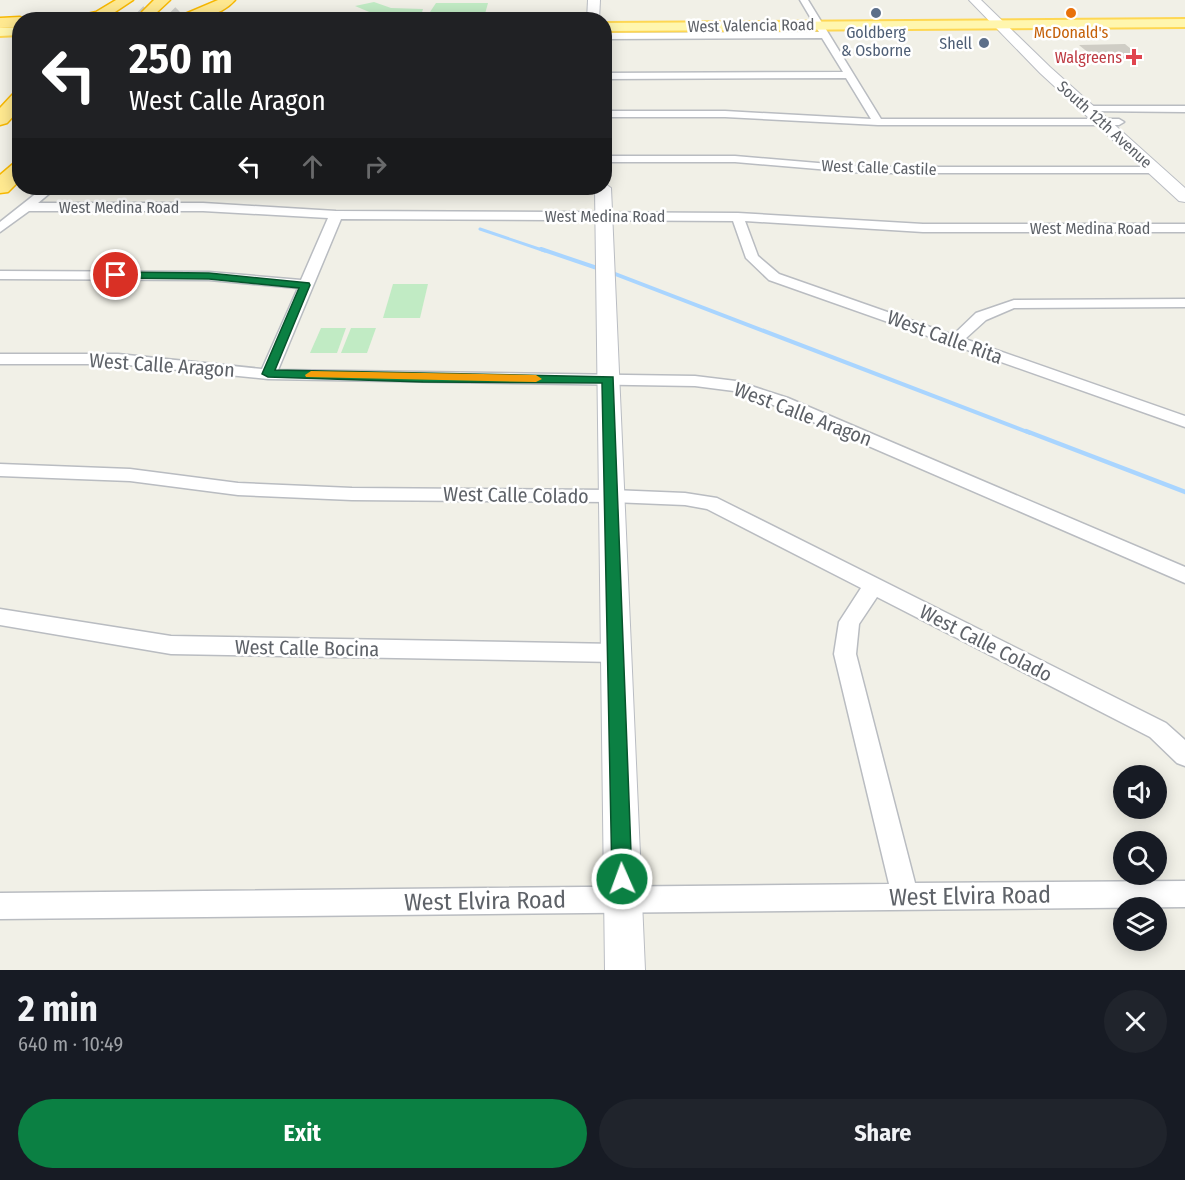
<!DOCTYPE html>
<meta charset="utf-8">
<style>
:root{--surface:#171b24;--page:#20242c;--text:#f1f3f6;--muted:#9ea1a6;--accent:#0b8043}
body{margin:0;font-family:"Fira Sans Condensed",sans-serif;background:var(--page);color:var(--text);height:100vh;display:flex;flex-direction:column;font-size:22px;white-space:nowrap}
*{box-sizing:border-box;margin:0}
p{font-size:20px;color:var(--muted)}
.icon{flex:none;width:33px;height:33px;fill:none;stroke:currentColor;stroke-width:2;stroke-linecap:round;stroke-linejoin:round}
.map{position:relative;height:970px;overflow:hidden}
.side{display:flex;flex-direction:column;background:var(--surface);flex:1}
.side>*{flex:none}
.banner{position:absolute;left:12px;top:12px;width:600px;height:183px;border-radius:24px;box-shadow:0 3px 15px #0003;background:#202124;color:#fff;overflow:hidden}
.controls{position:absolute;left:1113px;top:765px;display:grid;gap:12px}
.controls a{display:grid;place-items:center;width:54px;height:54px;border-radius:50%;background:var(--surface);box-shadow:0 3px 15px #0003;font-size:30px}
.pin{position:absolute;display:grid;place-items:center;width:51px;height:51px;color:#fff;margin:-26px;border:3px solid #fff;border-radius:50%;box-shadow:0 2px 6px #0007}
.me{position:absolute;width:66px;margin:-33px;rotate:358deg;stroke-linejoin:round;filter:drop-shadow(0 0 4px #0008)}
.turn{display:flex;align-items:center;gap:21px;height:126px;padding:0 18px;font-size:27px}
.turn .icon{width:78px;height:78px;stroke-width:2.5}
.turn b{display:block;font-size:42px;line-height:51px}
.lanes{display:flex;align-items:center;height:57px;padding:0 18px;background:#0003;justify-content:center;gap:30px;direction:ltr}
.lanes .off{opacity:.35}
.round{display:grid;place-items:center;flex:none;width:63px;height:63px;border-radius:32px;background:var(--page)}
.headline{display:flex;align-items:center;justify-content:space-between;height:102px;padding:0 18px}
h1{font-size:36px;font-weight:700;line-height:45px}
.primary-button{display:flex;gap:12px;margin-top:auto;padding:12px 18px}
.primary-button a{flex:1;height:69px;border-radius:36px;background:var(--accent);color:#fff;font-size:24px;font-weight:700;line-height:69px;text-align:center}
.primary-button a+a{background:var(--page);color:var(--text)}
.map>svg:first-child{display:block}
.green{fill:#c1ebc4}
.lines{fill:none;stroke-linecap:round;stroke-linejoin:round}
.stream-far2{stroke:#a9d5ff;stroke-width:3}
.stream-far1{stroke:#a9d5ff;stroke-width:4}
.stream{stroke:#a9d5ff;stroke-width:4.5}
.building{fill:#cfcdc5}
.highway-tunnel{stroke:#ccccc7;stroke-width:16;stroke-dasharray:16 8;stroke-linecap:butt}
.street-casing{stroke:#b9bcc1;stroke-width:3}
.secondary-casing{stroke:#babdc3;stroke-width:2}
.primary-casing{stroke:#fed753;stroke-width:4}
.highway-casing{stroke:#f8b800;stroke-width:3}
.street{fill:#fff;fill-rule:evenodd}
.secondary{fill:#fff;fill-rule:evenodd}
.primary{fill:#fff6ae;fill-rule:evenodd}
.highway{fill:#ffe990;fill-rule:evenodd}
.route{fill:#0b8043;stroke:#07532c;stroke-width:1.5}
.slow{fill:#f59e0b}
.service-dot{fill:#5c6f8a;stroke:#fff;stroke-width:2}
.food-dot{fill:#e8710a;stroke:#fff;stroke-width:2}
.health-dot{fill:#e0444e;stroke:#fff;stroke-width:2}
.labels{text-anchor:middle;stroke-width:5;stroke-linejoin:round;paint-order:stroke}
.far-street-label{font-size:16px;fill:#5e6268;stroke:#fff}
.far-service-label{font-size:16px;fill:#4e5e75;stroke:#fff}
.far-food-label{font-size:16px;fill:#c56008;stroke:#fff}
.far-health-label{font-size:16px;fill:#be3a42;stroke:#fff;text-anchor:end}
.street-label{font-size:20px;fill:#5e6268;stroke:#fff}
.near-street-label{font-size:24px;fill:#5e6268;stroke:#fff}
</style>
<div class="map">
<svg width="1185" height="970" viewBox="0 0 1185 970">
<rect width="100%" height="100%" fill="#f1f0e7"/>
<g class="green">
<path d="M 374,2 L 391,8 L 423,9 L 421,16 L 374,14 L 355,6 Z"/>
<path d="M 436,3 L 488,3 L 485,14 L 430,12 Z"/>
<path d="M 393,284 L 428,284 L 420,318 L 383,318 Z"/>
<path d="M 321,328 L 346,328 L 337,353 L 310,353 Z"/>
<path d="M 351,328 L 376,328 L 367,353 L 341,353 Z"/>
</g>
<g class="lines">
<path class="stream-far2" d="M 480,229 L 545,251"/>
<g class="stream-far1">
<path d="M 541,249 L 600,269"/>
<path d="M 610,272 L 1030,433"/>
</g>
<path class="stream" d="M 1026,431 L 1185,492"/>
</g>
<path class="building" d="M 1125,44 L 1143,59 L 1096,59 L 1079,45 Z"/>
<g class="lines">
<g class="highway-tunnel">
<path d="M 141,20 L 149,12"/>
<path d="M 174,20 L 181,13"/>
</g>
<defs>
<g id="street">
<path d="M 800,0 L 808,0 L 881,119 L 1119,119 L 1124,122 L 1119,125 L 878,125 L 725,117 L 604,117 L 604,111 L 725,111 L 871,119 L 846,78 L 604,79 L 604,73 L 843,72 L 822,38 L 604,39 L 604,33 L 819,32 Z"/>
<path d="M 1088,106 L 1185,106 L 1185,112 L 1084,111 L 1084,107 Z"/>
<path d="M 604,156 L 735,156 L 865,167 L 1154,167 L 1160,170 L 1154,173 L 865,173 L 735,162 L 604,162 Z"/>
<path d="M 43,188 L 56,188 L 38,203 L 203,203 L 336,211 L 738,213 L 923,224 L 1185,224 L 1185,232 L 923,232 L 745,221 L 758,256 L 779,274 L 953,335 L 976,313 L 1014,300 L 1185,299 L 1185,307 L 1014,308 L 986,320 L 965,339 L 1185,416 L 1185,427 L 769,280 L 746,258 L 733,221 L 341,219 L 278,370 L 695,376 L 736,381 L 788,398 L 1185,567 L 1185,583 L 776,406 L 734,391 L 695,386 L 268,379 L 118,364 L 0,364 L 0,354 L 118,354 L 262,369 L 298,288 L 209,280 L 0,279 L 0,271 L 209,272 L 301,280 L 328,218 L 203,211 L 29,211 L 0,232 L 0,222 Z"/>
<path d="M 0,464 L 130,469 L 238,483 L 352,488 L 612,490 L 685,493 L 717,498 L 1166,723 L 1185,740 L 1185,766 L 1177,763 L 1150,737 L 877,597 L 859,624 L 856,654 L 915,883 L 1185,881 L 1185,907 L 0,919 L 0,893 L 889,884 L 834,654 L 839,622 L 861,588 L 707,509 L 685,505 L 612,502 L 352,500 L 238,495 L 130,481 L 0,476 Z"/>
<path d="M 0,609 L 171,636 L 616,644 L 624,647 L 627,653 L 624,659 L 616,662 L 171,654 L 0,625 Z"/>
</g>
<g id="secondary">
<path d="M 588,0 L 600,0 L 599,20 L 587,20 Z"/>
<path d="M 969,0 L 981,0 L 1050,67 L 1185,188 L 1185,202 L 1179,201 L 1040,73 Z"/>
<path d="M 604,183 L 611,188 L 645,970 L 605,970 L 595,188 L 604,188 Z"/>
</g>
<g id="primary">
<path d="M 1185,19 L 1185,27 L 604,31 L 604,23 Z"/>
<path d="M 20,27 L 20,35 L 0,36 L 0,28 Z"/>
</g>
<g id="highway">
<path d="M 116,0 L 133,0 L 106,18 L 72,20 L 74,17 L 96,12 Z"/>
<path d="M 154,0 L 170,0 L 154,15 L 144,15 L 142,12 Z"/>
<path d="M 218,0 L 235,0 C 219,18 193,20 171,20 Z"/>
<path d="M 20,17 L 26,20 L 20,20 L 20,27 L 0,28 L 0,18 Z"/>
<path d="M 20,92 L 20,109 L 7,123 L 0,125 L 0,108 L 14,93 Z"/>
<path d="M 20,162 L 20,180 L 8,192 L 0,193 L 0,175 L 13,164 Z"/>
</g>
</defs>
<use href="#street" class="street-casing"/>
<use href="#secondary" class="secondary-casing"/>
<use href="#primary" class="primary-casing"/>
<use href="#highway" class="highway-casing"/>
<use href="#street" class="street"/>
<use href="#secondary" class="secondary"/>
<use href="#primary" class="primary"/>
<use href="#highway" class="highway"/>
</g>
<path class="route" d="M 116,272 L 209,273 L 309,283 L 310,285 L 275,370 L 613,377 L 632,879 L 629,886 L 622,889 L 615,886 L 612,879 L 602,383 L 423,382 L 268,377 L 262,374 L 299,288 L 209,279 L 113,278 L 111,275 Z"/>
<path class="slow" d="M 311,371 L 536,375 L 542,379 L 536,382 L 306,377 L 305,375 Z"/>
<g class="service-dot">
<circle cx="876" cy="13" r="6"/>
<circle cx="984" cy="43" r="6"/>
</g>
<circle class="food-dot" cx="1071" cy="13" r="6"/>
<path class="health-dot" d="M1131 48h6v6h6v6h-6v6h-6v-6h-6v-6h6z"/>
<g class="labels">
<g class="far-street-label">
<text transform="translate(751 25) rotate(-1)" y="6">West Valencia Road</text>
<text transform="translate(1105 124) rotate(42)" y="6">South 12th Avenue</text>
<text transform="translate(879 167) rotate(2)" y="6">West Calle Castile</text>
<text x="119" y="213">West Medina Road</text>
<text x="605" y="222">West Medina Road</text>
<text x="1090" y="234">West Medina Road</text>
</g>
<g class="far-service-label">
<text x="876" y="38">Goldberg<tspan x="876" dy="18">&amp; Osborne</tspan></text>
<text x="972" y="49" text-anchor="end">Shell</text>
</g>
<g class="far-food-label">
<text x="1071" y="38">McDonald's</text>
</g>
<g class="far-health-label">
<text x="1122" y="63">Walgreens</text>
</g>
<g class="street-label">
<text transform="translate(945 337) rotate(20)" y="7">West Calle Rita</text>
<text transform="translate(162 365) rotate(4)" y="7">West Calle Aragon</text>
<text transform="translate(803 414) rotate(21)" y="7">West Calle Aragon</text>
<text transform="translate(516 495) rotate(1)" y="7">West Calle Colado</text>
<text transform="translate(986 643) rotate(27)" y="7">West Calle Colado</text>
<text transform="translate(307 648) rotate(1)" y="7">West Calle Bocina</text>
</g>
<g class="near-street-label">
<text transform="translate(970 896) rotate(-1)" y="8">West Elvira Road</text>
<text transform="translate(485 901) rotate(-1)" y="8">West Elvira Road</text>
</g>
</g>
</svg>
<div class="controls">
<a><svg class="icon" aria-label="sound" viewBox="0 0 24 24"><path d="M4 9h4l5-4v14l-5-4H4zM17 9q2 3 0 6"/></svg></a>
<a><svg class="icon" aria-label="search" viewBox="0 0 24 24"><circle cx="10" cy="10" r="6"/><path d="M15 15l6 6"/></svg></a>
<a><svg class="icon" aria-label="layers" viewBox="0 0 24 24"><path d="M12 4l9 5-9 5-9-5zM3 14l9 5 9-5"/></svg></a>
</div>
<div class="pin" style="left:116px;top:275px;background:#d93025"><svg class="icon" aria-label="arrive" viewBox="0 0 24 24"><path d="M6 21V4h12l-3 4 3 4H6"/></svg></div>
<svg class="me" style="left:622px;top:879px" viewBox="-20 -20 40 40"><circle r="17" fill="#0b8043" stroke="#fff" stroke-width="3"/><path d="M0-11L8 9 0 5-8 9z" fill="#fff"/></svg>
<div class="banner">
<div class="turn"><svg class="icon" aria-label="left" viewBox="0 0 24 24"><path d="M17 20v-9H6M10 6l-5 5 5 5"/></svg><div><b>250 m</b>West Calle Aragon</div></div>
<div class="lanes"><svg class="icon" aria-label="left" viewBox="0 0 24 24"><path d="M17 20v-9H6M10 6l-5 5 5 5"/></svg><svg class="icon off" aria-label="ahead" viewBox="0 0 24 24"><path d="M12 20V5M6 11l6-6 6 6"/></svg><svg class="icon off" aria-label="right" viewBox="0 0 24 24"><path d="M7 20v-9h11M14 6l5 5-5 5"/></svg></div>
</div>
</div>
<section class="side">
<div class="headline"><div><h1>2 min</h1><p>640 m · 10:49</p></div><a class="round"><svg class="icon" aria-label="close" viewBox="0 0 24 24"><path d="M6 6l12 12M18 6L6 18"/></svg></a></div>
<div class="primary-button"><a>Exit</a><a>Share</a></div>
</section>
